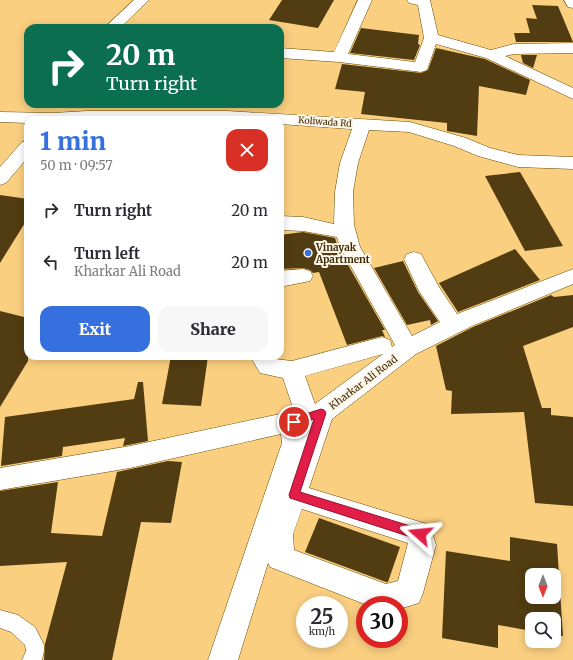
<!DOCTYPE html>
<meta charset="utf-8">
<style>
:root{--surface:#fff;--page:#f7f7f7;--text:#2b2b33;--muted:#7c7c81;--accent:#3570de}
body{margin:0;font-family:Merriweather,serif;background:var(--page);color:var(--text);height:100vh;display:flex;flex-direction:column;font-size:15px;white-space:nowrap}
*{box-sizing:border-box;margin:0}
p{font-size:13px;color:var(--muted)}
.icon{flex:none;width:22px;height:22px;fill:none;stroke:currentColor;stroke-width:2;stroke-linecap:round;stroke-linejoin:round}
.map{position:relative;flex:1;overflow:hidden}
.details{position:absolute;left:24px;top:116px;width:260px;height:244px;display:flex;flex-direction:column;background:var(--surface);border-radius:12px;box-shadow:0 2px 10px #0003}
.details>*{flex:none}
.top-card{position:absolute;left:24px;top:24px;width:260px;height:84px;border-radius:12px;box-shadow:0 2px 10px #0003;background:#0b6e4f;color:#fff;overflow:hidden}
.needle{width:26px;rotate:180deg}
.buttons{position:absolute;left:525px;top:568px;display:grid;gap:8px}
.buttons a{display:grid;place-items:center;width:36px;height:36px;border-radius:8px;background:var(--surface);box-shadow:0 2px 10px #0003;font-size:20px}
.speed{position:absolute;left:296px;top:596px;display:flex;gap:8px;font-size:20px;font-weight:700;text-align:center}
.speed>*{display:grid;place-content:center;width:52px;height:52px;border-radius:50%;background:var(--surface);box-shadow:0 2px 10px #0003;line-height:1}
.speed small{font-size:10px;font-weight:400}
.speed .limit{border:6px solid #d22;background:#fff;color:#111}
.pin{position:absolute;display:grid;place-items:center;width:34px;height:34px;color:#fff;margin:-17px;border:2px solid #fff;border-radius:50%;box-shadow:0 1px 4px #0007}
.me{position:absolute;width:44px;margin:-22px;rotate:288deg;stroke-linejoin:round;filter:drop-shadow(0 0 3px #0008)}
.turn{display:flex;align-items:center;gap:14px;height:84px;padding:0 16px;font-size:18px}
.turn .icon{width:52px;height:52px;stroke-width:2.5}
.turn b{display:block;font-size:28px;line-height:34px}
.round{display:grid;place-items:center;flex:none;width:42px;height:42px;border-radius:12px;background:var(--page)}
.overview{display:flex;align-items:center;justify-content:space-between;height:68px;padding:0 16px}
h1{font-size:24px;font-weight:800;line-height:30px;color:var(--accent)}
.cta{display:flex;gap:8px;margin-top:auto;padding:8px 16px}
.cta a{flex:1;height:46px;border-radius:12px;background:var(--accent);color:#fff;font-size:16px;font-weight:800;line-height:46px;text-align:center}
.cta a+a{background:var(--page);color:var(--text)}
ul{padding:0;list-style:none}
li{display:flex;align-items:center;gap:12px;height:52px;padding:0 16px}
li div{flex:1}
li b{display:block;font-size:15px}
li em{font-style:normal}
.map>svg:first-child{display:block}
.building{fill:#523c11;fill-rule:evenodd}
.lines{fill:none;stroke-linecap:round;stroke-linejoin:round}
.lane-casing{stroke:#674902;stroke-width:1}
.street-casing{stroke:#674902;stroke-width:1}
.lane{fill:#fff;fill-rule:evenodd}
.street{fill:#fff;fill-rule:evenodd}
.route{fill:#e11d48;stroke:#92132f}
.poi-dot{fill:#3570de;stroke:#fef6e7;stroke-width:1.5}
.labels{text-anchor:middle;stroke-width:4;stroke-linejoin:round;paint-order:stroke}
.far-street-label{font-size:9px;fill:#3d2c09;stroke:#fef6e7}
.poi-label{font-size:10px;font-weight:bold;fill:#3d2c09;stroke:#fef6e7;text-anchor:start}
.street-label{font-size:10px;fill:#3d2c09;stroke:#fef6e7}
</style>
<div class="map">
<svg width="573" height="660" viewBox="0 0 573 660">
<rect width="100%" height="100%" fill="#facf80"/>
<g class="building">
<path d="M 282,0 L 334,0 L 318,28 L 269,20 Z"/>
<path d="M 532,5 L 558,6 L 573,42 L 516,42 L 514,33 L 530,33 L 526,18 L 537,19 Z"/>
<path d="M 361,28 L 419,35 L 418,44 L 420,45 L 414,60 L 350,53 Z"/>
<path d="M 436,48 L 485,59 L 530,80 L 526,95 L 479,86 L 477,136 L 447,131 L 447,123 L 361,114 L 365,92 L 335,89 L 342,64 L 421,73 L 428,70 Z"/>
<path d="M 521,55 L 537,55 L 533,68 L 523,63 Z"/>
<path d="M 520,172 L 563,246 L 525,251 L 485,176 Z"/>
<path d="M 0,195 L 28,199 L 28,218 L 0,263 Z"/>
<path d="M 303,232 L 335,238 L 341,256 L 343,256 L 385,330 L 382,330 L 385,337 L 382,336 L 347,345 L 319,272 L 313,273 L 310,270 L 303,268 L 280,269 L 280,235 Z"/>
<path d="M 515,249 L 540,280 L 458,312 L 439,283 Z"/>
<path d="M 403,261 L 418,292 L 438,321 L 431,325 L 430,320 L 407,325 L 374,268 Z"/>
<path d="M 551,295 L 554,297 L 573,295 L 573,327 L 523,346 L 542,408 L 551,408 L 551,415 L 573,417 L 573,506 L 535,503 L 524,412 L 451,414 L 452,391 L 446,390 L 436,346 L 473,327 Z"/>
<path d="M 0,311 L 28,318 L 28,361 L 0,407 Z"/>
<path d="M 171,356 L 208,356 L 201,406 L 162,404 Z"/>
<path d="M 138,382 L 143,382 L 148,441 L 123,446 L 125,438 L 63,447 L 62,456 L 1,466 L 5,417 L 134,399 Z"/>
<path d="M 168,461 L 182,462 L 171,523 L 141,522 L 112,660 L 44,660 L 45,644 L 67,562 L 0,566 L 0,491 L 58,482 L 51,533 L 102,536 L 117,472 Z"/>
<path d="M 319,518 L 400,547 L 388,582 L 386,582 L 305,552 Z"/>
<path d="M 510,537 L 557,544 L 563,636 L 554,635 L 554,619 L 532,619 L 532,631 L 498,625 L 498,648 L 442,638 L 446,551 L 510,561 ZM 532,575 L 554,575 L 554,597 L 532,597 Z"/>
</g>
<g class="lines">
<defs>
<path id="lane" d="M 0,610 L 18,615 L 35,627 L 44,645 L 44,651 L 42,660 L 22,660 L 26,651 L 25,645 L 11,632 L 0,628 Z"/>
<g id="street">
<path d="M 134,0 L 149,0 L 120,28 L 104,28 Z"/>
<path d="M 358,0 L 372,0 L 348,54 L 415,62 L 424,38 L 418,5 L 409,3 L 407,0 L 430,0 L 438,35 L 491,50 L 514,44 L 573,43 L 573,53 L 514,54 L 505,56 L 573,88 L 573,99 L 486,58 L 436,44 L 427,70 L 421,72 L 339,62 L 280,58 L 280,48 L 334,52 Z"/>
<path d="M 564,0 L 573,0 L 573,8 L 568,7 Z"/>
<path d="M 87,111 L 227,111 L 410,122 L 466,138 L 490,148 L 518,155 L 573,157 L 573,169 L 518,167 L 478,156 L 454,146 L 409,132 L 369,130 L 358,163 L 353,192 L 354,225 L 360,247 L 412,336 L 440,322 L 419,291 L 404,259 L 407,254 L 414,252 L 421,254 L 439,287 L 457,314 L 573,269 L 573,284 L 472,326 L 416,354 L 332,419 L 309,488 L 430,525 L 436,545 L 423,593 L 419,603 L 399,609 L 399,605 L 367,605 L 270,567 L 268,563 L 238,660 L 208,660 L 282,443 L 281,434 L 130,468 L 0,490 L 0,468 L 130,446 L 294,411 L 283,378 L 260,373 L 250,356 L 273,356 L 275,359 L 292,361 L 382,337 L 390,340 L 392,347 L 395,345 L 340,247 L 337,237 L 303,231 L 280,230 L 280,216 L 303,217 L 334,224 L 335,192 L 340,163 L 352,129 L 280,124 L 280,120 L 28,120 L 28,123 L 0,122 L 0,112 L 53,113 ZM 383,354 L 315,404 L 305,376 ZM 302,509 L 408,543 L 398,581 L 386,584 L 294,550 L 293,534 Z"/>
<path d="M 28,141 L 28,157 L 6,183 L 0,185 L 0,167 L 22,142 Z"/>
<path d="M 303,269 L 310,271 L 313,276 L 310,281 L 280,287 L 280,271 Z"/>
</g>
</defs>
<use href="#lane" class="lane-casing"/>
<use href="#street" class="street-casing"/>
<use href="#lane" class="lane"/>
<use href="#street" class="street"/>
</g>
<path class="route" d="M 321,409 L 324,410 L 326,413 L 300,492 L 420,529 L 424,531 L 425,534 L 424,538 L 420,540 L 290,498 L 289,495 L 314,419 L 294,426 L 290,425 L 288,422 L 290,419 Z"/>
<circle class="poi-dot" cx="308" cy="253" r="4"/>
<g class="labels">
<g class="far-street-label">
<text transform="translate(325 122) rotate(4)" y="3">Koliwada Rd</text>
</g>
<g class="poi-label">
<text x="316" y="251">Vinayak<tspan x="316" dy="12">Apartment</tspan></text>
</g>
<g class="street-label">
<text transform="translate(363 382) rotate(-37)" y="4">Kharkar Ali Road</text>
</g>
</g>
</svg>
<div class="buttons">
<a><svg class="needle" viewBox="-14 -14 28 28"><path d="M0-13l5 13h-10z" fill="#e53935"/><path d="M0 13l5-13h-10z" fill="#7c7c81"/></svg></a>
<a><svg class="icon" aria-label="search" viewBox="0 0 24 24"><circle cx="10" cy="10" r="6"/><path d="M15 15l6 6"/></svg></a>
</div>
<div class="speed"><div>25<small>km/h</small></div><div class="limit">30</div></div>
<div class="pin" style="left:294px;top:422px;background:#d93025"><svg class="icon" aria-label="arrive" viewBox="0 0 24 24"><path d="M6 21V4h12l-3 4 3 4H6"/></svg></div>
<svg class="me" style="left:420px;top:534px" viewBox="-20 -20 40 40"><path d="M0-17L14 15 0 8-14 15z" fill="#e11d48" stroke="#fff" stroke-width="4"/></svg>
<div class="top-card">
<div class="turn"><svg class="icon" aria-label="right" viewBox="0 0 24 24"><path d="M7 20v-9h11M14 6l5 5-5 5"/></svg><div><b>20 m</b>Turn right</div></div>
</div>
<section class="details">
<div class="overview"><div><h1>1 min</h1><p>50 m · 09:57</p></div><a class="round" style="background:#d93025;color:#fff"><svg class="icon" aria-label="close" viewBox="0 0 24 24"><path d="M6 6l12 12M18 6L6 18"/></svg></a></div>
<ul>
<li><svg class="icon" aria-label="right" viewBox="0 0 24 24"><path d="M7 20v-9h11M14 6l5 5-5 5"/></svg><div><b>Turn right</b></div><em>20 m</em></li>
<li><svg class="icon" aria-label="left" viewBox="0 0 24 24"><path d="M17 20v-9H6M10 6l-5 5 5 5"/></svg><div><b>Turn left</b><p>Kharkar Ali Road</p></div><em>20 m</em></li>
</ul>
<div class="cta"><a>Exit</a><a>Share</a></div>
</section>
</div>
